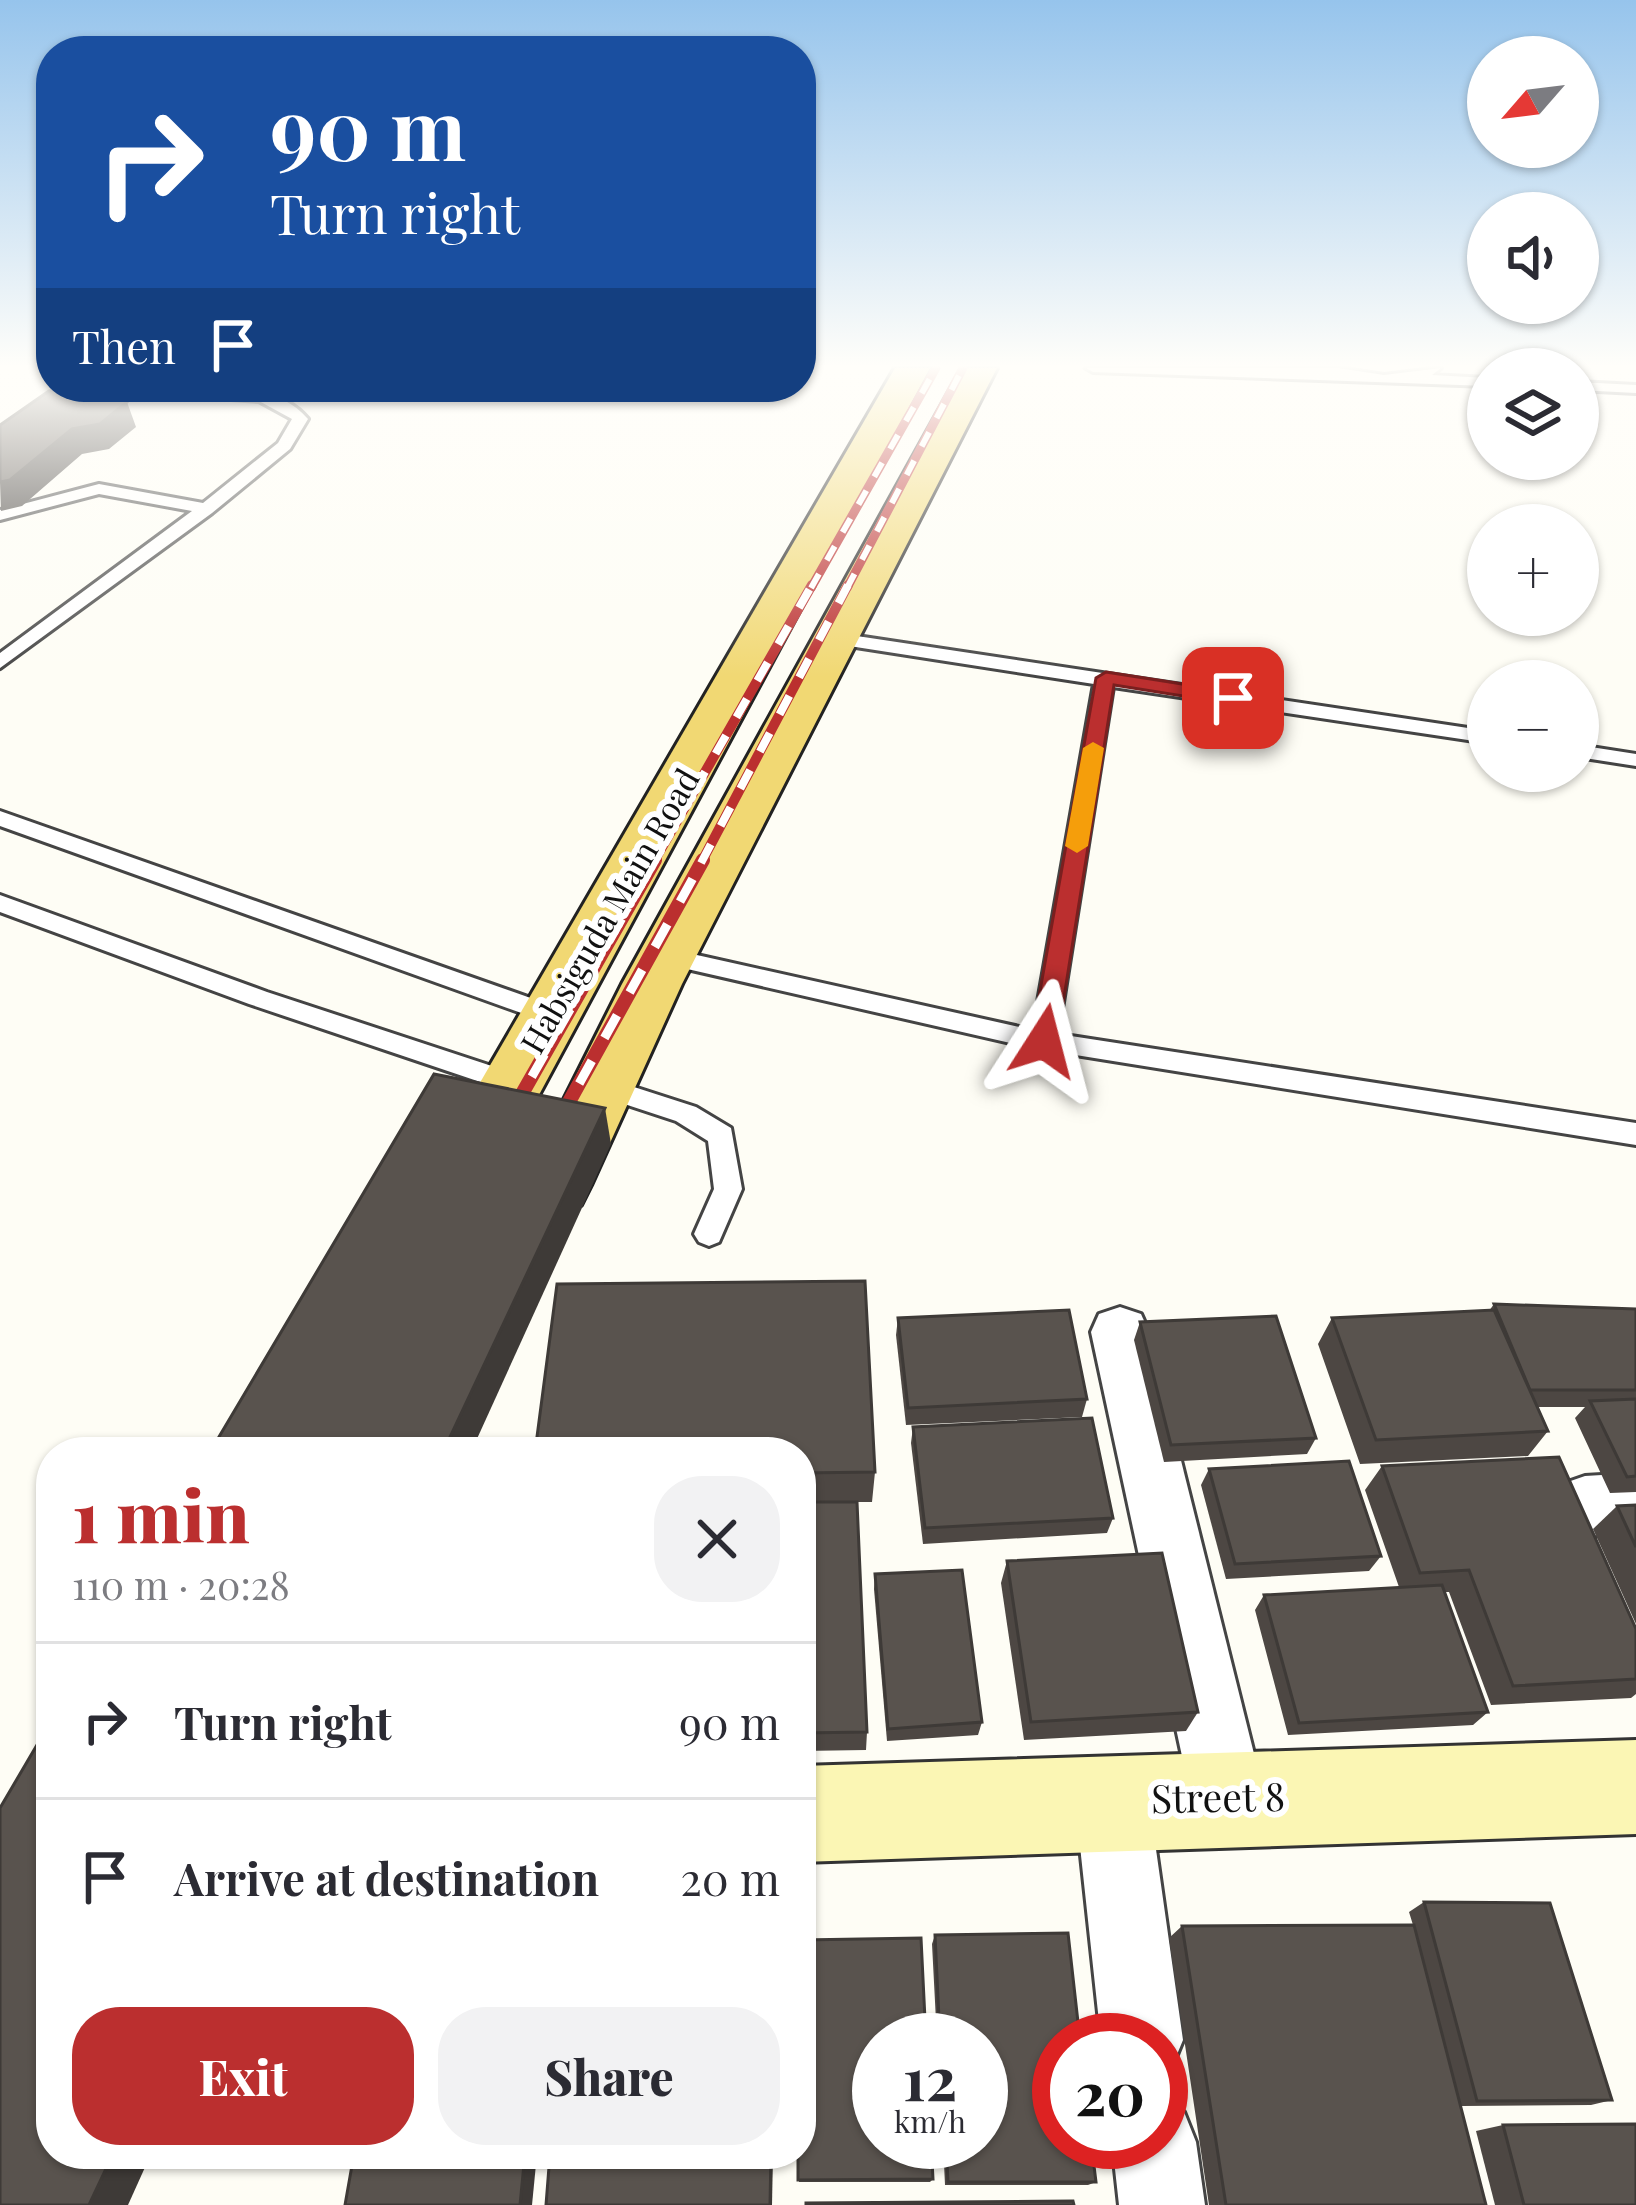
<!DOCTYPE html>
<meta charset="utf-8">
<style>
:root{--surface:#fff;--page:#f2f2f3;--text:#2b2b33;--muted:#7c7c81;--line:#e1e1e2;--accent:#bb2f2f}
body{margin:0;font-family:"Playfair Display",serif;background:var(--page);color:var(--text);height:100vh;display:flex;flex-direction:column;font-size:45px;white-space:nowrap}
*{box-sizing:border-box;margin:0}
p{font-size:39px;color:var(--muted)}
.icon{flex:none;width:66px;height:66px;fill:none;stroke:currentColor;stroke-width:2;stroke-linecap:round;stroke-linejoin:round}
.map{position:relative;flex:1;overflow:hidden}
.sheet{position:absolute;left:36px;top:1437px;width:780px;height:732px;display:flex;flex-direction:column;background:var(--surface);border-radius:48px;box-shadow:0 3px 9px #0004}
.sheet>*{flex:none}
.guide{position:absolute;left:36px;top:36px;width:780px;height:366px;border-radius:48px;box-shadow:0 3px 9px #0004;background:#1a4fa0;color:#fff;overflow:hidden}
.needle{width:78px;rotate:242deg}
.tools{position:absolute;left:1467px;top:36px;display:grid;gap:24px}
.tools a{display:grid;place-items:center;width:132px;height:132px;border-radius:50%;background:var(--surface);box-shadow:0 3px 9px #0004;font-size:60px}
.speed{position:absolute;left:852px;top:2013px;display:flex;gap:24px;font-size:60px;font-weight:700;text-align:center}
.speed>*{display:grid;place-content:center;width:156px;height:156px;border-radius:50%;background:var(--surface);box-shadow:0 3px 9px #0004;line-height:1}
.speed small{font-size:30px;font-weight:400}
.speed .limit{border:18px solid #d22;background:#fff;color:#111}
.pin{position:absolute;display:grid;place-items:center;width:102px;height:102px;color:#fff;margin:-51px;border-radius:24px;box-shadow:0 6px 18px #0006}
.me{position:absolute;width:132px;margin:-66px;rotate:9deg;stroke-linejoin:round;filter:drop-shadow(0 0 9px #0008)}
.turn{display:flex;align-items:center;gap:42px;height:252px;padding:0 36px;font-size:54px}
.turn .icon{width:156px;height:156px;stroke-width:2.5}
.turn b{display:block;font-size:84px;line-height:102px}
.then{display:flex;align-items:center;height:114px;padding:0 36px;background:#0003;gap:24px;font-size:45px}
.round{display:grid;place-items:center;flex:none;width:126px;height:126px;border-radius:48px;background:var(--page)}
.overview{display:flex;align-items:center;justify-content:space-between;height:204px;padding:0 36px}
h1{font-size:72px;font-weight:800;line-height:90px;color:var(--accent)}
.action{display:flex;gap:24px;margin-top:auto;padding:24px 36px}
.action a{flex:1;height:138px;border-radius:48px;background:var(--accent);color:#fff;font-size:48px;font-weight:800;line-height:138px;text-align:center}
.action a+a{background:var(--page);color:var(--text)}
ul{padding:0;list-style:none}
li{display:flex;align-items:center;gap:36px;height:156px;padding:0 36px;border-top:3px solid var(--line)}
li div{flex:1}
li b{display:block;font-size:45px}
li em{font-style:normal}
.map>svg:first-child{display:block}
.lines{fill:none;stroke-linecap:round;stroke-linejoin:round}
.lane-casing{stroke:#444;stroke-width:6}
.street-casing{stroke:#444;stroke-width:6}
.secondary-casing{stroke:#333;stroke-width:6}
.primary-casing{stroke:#222;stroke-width:6}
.lane{fill:#fff;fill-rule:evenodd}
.street{fill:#fff;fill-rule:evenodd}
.secondary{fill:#fbf6b4;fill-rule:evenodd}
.primary{fill:#f1d873;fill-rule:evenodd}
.rail-far2-casing{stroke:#bb2f2f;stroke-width:9}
.rail-far1-casing{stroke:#bb2f2f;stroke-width:10}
.rail-casing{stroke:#bb2f2f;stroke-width:14}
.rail-far2{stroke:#fff;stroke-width:6;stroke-dasharray:16;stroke-linecap:butt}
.rail-far1{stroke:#fff;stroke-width:8;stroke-dasharray:21;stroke-linecap:butt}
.rail{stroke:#fff;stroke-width:9;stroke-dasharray:26;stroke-linecap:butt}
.wall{fill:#4d4743}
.shaded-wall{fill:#3e3a37}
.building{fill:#59534e;stroke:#3e3a37;stroke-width:3}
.route{fill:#bb2f2f;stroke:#7a1f1f;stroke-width:3}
.slow{fill:#f59e0b}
.labels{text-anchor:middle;stroke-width:12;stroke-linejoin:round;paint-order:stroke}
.street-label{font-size:33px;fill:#111;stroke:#fff}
.near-street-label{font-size:39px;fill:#111;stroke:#fff}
</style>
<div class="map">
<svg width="1636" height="2205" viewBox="0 0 1636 2205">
<rect width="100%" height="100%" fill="#fefdf5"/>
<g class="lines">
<defs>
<g id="lane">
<path d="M 1086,368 L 1338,368 L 1384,375 L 1441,368 L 1432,375 L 1488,378 L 1488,386 L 1093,372 Z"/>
<path d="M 1578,382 L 1636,385 L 1636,393 L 1578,390 Z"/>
<path d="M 183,387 C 225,389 278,383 308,419 L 290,449 L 212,513 L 0,668 L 0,653 L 192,511 L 99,494 L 0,520 L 0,510 L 99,484 L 203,503 L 278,443 L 292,419 L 259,401 L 174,395 L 167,391 Z"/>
<path d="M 837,633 L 1488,731 L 1488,743 L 1113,687 L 1058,1034 L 1636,1123 L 1636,1145 L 1032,1048 L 661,963 L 658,957 L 670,949 L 1033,1030 L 1094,684 L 830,643 L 828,639 Z"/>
<path d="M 1578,745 L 1636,754 L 1636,766 L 1578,757 Z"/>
<path d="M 0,811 L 559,1008 L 563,1014 L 559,1020 L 541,1020 L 0,826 Z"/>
<path d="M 0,895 L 267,992 L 522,1076 L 526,1083 L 513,1093 L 249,1004 L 0,912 Z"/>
<path d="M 603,1077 L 696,1107 L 731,1128 L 742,1189 L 719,1242 L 709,1246 L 699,1242 L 694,1234 L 714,1189 L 708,1141 L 676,1121 L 594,1094 L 590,1087 L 594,1080 Z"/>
</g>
<g id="street">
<path d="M 1120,1307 L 1141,1314 L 1149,1332 L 1265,1798 L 1254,1824 L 1228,1835 L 1202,1824 L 1191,1798 L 1091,1332 L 1099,1314 Z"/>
<path d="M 1636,1473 L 1636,1533 L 1585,1536 L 1562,1528 L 1553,1506 L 1562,1484 L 1585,1476 Z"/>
<path d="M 1112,1763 L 1138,1774 L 1149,1800 L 1183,2040 L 1171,2069 L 1161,2073 L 1161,2040 L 1101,2040 L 1075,1800 L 1086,1774 Z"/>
<path d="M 1161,2102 L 1184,2112 L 1196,2142 L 1205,2205 L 1119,2205 L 1112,2142 L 1161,2142 Z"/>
</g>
<path id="secondary" d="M 1636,1740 L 1636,1834 L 801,1862 L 801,1766 Z"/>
<g id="primary">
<path d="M 895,368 L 930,368 L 490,1186 L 466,1194 L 442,1186 L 432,1167 L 442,1148 Z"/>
<path d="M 962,368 L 997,368 L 682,984 L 591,1185 L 581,1205 L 556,1213 L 531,1205 L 521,1185 L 622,984 Z"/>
</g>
</defs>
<use href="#lane" class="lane-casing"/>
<use href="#street" class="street-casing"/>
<use href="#secondary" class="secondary-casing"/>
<use href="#primary" class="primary-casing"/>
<use href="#lane" class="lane"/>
<use href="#street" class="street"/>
<use href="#secondary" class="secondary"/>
<use href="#primary" class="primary"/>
<defs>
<g id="rail-far2">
<path d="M 811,588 L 936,368"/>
<path d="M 847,588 L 963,368"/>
</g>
<g id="rail-far1">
<path d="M 653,863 L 812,585"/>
<path d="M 701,863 L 848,585"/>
</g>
<g id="rail">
<path d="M 506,1122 L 655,860"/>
<path d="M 554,1129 L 703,860"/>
</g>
</defs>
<use href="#rail-far2" class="rail-far2-casing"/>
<use href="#rail-far1" class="rail-far1-casing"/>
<use href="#rail" class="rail-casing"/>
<use href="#rail-far2" class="rail-far2"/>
<use href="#rail-far1" class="rail-far1"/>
<use href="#rail" class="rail"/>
</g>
<g class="wall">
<path d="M 1494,1304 L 1636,1309 L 1636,1492 L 1610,1493 L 1575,1418 L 1585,1407 L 1538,1407 L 1548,1431 L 1528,1456 L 1360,1464 L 1318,1344 L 1332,1318 L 1489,1311 Z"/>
<path d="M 898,1318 L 1087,1399 L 1082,1417 L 906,1425 L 896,1335 Z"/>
<path d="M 1140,1322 L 1316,1438 L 1307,1454 L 1164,1462 L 1134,1340 Z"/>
<path d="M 913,1427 L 1113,1518 L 1107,1533 L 923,1544 L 911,1443 Z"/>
<path d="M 801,1452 L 875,1472 L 872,1502 L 857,1502 L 867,1732 L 866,1750 L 801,1751 Z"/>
<path d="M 1382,1466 L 1636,1629 L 1636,1694 L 1631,1698 L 1491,1705 L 1449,1592 L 1444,1592 L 1488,1712 L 1473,1725 L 1288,1735 L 1255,1610 L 1264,1595 L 1399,1587 L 1365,1490 Z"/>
<path d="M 1209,1469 L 1381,1556 L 1369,1571 L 1226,1579 L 1201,1485 Z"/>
<path d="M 1636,1505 L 1636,1624 L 1593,1529 L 1617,1506 Z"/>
<path d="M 1007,1561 L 1198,1712 L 1186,1731 L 1024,1740 L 1001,1583 Z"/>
<path d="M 875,1574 L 982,1722 L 978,1735 L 887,1741 L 874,1589 Z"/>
<path d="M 1424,1902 L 1612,2100 L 1591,2105 L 1461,2106 L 1486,2205 L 1209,2205 L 1169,1938 L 1182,1926 L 1413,1925 L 1409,1912 Z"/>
<path d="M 935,1935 L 1096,2182 L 1088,2185 L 945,2185 L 943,2142 L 981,2142 L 981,2040 L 937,2040 L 932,1944 Z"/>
<path d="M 1503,2125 L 1636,2205 L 1495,2205 L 1476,2131 Z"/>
<path d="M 798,2154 L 933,2179 L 930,2182 L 799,2182 Z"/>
</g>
<g class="shaded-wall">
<path d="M 127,402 L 136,427 L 109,449 L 82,454 L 22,506 L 1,511 L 0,482 L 72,429 Z"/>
<path d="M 605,1108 L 611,1144 L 471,1452 L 443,1452 Z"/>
<path d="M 113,2154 L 151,2154 L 128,2205 L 89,2205 Z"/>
<path d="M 525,2154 L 537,2154 L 532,2205 L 520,2205 Z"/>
<path d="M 771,2154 L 773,2154 L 772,2205 L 770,2205 Z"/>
</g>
<g class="building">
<path d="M 69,387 L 103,387 L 119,389 L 127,402 L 100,424 L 72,429 L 10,480 L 0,482 L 0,425 L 49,391 Z"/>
<path d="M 434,1074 L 605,1108 L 443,1452 L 210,1452 Z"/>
<path d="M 865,1281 L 875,1472 L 801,1473 L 801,1452 L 535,1452 L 557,1284 Z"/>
<path d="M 1494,1304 L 1636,1309 L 1636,1390 L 1530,1390 Z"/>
<path d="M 1069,1310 L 1087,1399 L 908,1408 L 898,1318 Z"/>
<path d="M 1494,1310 L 1548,1431 L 1376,1440 L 1332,1318 Z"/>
<path d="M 1276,1316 L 1316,1438 L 1171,1445 L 1140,1322 Z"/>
<path d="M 1636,1399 L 1636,1476 L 1627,1477 L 1590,1401 Z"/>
<path d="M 1092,1418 L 1113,1518 L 925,1528 L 913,1427 Z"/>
<path d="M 1559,1457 L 1636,1629 L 1636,1679 L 1513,1686 L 1469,1570 L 1420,1573 L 1382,1466 Z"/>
<path d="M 1349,1461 L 1381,1556 L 1235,1564 L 1209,1469 Z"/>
<path d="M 801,1502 L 857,1502 L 867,1732 L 801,1733 Z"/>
<path d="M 1636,1505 L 1636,1547 L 1617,1506 Z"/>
<path d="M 1162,1553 L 1198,1712 L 1031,1722 L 1007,1561 Z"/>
<path d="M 962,1570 L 982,1722 L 888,1729 L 875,1574 Z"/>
<path d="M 1442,1585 L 1488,1712 L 1299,1723 L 1264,1595 Z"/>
<path d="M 51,1721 L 51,2154 L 113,2154 L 89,2205 L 0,2205 L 0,1808 Z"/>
<path d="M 1424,1902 L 1550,1903 L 1612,2100 L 1477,2101 Z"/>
<path d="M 1414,1925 L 1486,2205 L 1226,2205 L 1182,1926 Z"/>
<path d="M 1068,1933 L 1080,2040 L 1059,2040 L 1059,2142 L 1091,2142 L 1096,2182 L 948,2182 L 946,2142 L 981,2142 L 981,2040 L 940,2040 L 935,1935 Z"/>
<path d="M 921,1938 L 926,2040 L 879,2040 L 879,2142 L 931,2142 L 933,2179 L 798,2180 L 798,2154 L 801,2154 L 801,1940 Z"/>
<path d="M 1636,2124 L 1636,2205 L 1524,2205 L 1503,2125 Z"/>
<path d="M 354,2154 L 525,2154 L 520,2205 L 345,2205 Z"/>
<path d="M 550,2154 L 771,2154 L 770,2205 L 546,2205 Z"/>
<path d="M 1073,2201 L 1074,2205 L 806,2205 L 806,2203 Z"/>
</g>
<linearGradient id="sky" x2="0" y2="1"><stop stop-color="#96c4ec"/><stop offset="0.54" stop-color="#fffefa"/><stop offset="1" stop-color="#fffefa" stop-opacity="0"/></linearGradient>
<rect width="1636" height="677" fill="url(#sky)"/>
<path class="route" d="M 1106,672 L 1233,692 L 1243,698 L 1233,704 L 1114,685 L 1057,1041 L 1044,1051 L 1031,1041 L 1096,678 Z"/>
<path class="slow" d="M 1093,742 L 1104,748 L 1088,846 L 1077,853 L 1065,846 L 1083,748 Z"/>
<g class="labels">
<g class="street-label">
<text transform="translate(610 911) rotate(-60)" y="12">Habsiguda Main Road</text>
</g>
<g class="near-street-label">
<text transform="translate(1218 1798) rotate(-1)" y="14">Street 8</text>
</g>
</g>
</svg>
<div class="tools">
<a><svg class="needle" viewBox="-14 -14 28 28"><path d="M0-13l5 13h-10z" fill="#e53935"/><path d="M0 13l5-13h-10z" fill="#7c7c81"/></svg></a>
<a><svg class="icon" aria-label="sound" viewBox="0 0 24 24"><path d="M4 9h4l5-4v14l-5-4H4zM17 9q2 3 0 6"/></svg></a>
<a><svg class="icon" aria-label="layers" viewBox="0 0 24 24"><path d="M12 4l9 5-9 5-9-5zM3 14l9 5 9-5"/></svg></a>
<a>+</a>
<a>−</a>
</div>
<div class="speed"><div>12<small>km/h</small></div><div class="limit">20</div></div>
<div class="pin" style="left:1233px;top:698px;background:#d93025"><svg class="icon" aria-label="arrive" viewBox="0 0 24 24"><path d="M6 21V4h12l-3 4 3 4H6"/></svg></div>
<svg class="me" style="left:1044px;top:1041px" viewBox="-20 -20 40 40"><path d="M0-17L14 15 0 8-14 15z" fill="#bb2f2f" stroke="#fff" stroke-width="4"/></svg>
<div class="guide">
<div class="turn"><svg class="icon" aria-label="right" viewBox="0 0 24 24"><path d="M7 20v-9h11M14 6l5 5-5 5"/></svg><div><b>90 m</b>Turn right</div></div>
<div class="then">Then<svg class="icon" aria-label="arrive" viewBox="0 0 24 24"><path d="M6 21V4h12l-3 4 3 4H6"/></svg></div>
</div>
<section class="sheet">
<div class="overview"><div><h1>1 min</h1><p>110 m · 20:28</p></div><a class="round"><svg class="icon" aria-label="close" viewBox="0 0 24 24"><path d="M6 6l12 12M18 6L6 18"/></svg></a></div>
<ul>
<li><svg class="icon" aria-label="right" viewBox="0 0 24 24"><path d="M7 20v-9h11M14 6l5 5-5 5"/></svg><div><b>Turn right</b></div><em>90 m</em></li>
<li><svg class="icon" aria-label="arrive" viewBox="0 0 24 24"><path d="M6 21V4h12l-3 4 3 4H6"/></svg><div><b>Arrive at destination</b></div><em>20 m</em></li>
</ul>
<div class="action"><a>Exit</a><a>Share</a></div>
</section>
</div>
